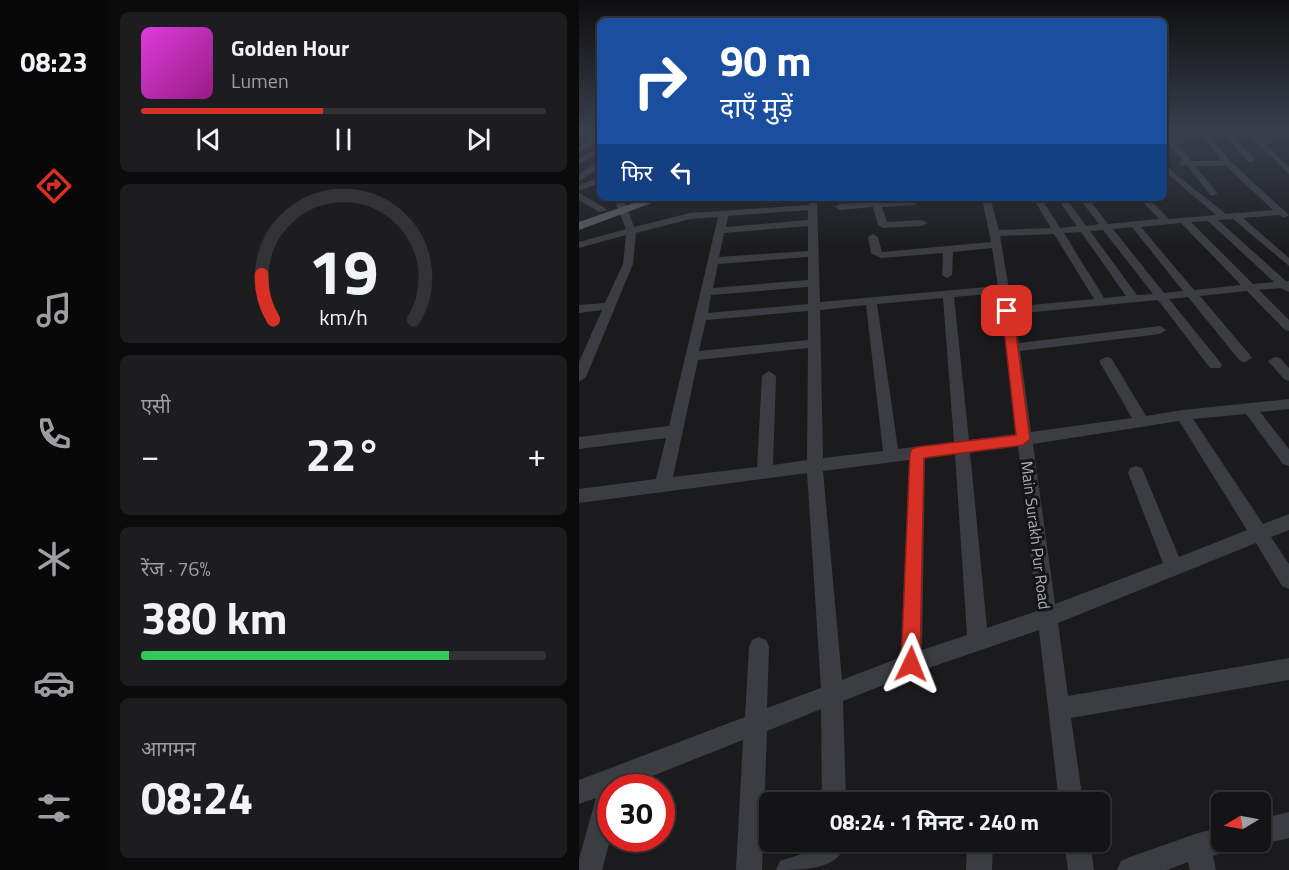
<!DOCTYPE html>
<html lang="hi">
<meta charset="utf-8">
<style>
body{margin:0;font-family:"Titillium Web","Noto Sans Devanagari",sans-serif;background:#1d1d1f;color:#f1f3f6;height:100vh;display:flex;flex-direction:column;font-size:22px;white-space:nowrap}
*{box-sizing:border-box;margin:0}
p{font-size:20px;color:#9d9ea1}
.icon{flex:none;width:33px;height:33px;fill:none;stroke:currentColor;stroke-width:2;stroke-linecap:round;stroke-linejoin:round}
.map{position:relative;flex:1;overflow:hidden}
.side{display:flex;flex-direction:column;gap:12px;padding:12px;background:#0b0b0c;width:471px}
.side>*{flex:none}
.guide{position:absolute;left:18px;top:18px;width:570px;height:183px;border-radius:9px;box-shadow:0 2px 4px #0004,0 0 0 2px #333335;background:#1a4fa0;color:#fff;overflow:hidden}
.needle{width:39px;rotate:260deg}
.fabs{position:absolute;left:632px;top:792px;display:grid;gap:12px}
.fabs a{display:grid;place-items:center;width:60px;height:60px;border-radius:9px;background:#141416;box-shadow:0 2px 4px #0004,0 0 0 2px #333335;font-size:30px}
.speed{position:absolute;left:18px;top:774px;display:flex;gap:12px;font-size:30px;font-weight:700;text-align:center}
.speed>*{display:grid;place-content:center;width:78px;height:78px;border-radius:50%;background:#141416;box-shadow:0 2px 4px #0004,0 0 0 2px #333335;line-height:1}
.speed .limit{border:9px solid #d22;background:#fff;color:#111}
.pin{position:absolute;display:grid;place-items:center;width:51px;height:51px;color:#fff;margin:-26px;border-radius:12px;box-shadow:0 3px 9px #0006}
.me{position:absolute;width:66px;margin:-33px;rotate:2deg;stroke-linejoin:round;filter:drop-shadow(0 0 4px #0008)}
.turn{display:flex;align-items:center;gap:21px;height:126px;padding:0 24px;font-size:27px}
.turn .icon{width:78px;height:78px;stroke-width:2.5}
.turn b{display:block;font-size:42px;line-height:51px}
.then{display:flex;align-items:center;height:57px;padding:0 24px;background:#0003;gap:12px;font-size:22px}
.big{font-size:45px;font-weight:700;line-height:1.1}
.side .tile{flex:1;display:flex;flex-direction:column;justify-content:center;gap:9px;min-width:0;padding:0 21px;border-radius:9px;background:#1d1d1f}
.side .dial{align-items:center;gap:0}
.dial svg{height:156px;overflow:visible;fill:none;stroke:#333335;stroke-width:7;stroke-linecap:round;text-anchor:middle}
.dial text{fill:#f1f3f6;stroke:none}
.song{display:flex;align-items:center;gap:18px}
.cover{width:72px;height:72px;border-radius:9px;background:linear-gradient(135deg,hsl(300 70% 55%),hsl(310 70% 35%))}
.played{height:6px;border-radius:3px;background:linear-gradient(90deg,#d93025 45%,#333335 45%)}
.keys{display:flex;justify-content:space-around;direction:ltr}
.heat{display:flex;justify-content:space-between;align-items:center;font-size:33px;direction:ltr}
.charge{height:9px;border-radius:4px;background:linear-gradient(90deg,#34c759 76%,#333335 0)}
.trip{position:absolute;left:180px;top:792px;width:351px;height:60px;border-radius:9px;background:#141416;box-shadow:0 2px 4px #0004,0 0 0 2px #333335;font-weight:700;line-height:60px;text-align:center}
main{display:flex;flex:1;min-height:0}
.tab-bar{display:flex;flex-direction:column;width:108px;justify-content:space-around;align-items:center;background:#080809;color:#9d9ea1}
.tab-bar .icon{width:42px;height:42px}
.tab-bar .selected{color:#d93025}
.tab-bar b{font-size:27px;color:#f1f3f6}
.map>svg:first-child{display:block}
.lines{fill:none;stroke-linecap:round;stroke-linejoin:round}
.minor{fill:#3c3d42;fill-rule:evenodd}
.major{fill:#585a61;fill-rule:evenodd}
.route{fill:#d93025;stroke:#8d1f18;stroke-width:1.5}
.labels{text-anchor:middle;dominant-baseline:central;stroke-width:6;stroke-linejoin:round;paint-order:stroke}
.street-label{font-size:16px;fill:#adb2bc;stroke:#151518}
</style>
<main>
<nav class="tab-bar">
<b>08:23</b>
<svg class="icon selected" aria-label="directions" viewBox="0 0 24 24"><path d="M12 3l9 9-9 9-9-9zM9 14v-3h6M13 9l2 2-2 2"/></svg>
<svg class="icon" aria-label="music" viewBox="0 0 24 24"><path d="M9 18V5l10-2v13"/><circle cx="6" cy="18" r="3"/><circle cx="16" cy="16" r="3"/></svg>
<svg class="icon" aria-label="phone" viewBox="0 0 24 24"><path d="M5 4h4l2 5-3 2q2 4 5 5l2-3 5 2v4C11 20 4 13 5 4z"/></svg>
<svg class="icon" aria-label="climate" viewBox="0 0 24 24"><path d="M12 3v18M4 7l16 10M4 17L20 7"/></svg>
<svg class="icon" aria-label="car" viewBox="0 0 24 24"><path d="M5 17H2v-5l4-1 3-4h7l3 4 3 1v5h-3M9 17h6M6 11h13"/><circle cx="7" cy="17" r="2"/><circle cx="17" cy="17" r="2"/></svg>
<svg class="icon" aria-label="filters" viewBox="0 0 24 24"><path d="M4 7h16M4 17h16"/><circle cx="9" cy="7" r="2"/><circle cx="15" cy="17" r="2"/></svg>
</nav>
<section class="side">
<div class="tile">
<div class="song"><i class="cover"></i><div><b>Golden Hour</b><p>Lumen</p></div></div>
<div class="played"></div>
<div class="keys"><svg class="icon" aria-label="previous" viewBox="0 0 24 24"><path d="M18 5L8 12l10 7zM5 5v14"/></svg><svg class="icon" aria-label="pause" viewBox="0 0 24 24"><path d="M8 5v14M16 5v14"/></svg><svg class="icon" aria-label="next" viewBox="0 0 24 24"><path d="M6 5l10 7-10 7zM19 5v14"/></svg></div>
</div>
<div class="tile dial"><svg viewBox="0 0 100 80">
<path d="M14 69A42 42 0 1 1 86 69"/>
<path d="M14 69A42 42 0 0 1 8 46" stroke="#d93025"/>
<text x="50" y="56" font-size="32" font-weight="700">19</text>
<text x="50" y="72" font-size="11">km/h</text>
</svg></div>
<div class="tile"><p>एसी</p>
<div class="heat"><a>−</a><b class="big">22°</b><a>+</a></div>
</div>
<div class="tile"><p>रेंज · 76%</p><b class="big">380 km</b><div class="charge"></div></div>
<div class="tile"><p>आगमन</p><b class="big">08:24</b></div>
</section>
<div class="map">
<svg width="710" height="870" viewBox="0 0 710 870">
<rect width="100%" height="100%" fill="#1b1b1d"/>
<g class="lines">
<!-- minor -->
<g class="minor">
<polygon points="9,130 0,136 0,130"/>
<path d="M585,130H588L612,161H643L618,130H625L652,162L710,215L705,218L700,215L664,218L710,258V266L654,219L639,220L707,281H710V292L702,288L680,290L710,320V331L706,330L668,291L621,296L671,355L673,358L666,362L661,361L609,297L590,299L641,362L643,365L641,368H631L579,300L435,314L440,343L581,326L587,330L581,334L441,351L452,432L553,418L520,361L527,357L532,358L567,416L604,410L710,399V409L681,412L710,449V466L704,464L667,414L614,419L684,524L710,514V530L692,537L710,564V589L703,586L677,543L479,623L489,696L710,658V680L492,718L504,802H480L460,630L332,674L264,701L267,802H243L242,709L188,731L183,870H157L164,740L43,788H32V836L23,870H0V859L17,798L0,804V780L166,717L170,647L173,640L180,637L187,640L190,647L188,708L242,688L228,473L0,503V489L77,479L87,438L0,449V437L90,426L139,217L111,219L57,233L54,264L7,377L0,382V362L23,310L0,313V305L26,303L44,264L47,235L0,248V242L47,229L37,204L42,201L47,204L55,227L111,213L230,205V198H238L241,302L419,286L413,248L374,252L373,275L368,278L363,275L364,253L302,258L292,253L289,237L294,234L299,237L303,252L412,242L403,198H411L420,230L472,228L454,198H462L481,228L498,226L478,198H487L507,226L520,224L500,198H509L529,224L580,219L560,198H569L590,219L637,215L585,171V165L647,214L694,210L647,166H616L639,194L632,196L608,165H601L600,163L604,161L585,137ZM229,210V220L147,227L149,216ZM629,221L695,282L674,284L612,222ZM602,223L662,285L615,290L562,227ZM229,226V251L140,257L145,233ZM553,227L604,291L585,293L534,229ZM524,230L574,294L558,295L511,231ZM502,232L547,296L525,298L485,233ZM475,234L515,299L433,307L421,236ZM229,257V280L134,288L139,264ZM229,287V304L129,313L132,295ZM420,293L438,434L390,440L375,297ZM364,298L375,442L319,449L298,304ZM287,305L304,451L244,458L241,310ZM229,311V340L120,351L127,320ZM229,348L228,460L194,465L197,376L190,371L183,376L178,467L94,477L119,360ZM600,421L668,530L600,557L563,468L557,466L551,468L549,473L584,563L476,604L454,444ZM439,446L458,611L408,628L391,452ZM376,454L388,635L343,650L346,458ZM330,460L322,657L263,680L244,471Z"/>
<polygon points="642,130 649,130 675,158 675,162 669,162"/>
<polygon points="665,130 673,130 710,167 710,174"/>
<polygon points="18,135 21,135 21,140 0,152 0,147"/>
<polygon points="18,148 21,148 21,153 0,164 0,159"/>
<polygon points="18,162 21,162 21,168 0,181 0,174"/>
<polygon points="21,177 21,183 0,191 0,185"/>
<polygon points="0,193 26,208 28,210 20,212 0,200"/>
<polygon points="292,198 300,198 302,202 338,200 340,202 335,205 303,207 308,222 343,220 348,223 343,226 304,228 299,225 294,207 261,210 256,207 261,204 293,202"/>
<polygon points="696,357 701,358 710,368 710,381 705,379 689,361"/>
<polygon points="710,812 710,838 681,845 673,842 681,842 681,819"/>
<polygon points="642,828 642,842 655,842 651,850 634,856 637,870 611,870 609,862 588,870 538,870 542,861 551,857 619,833"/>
<path d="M241,842H269C258,870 227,870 197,870L201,861L223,854Z"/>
<polygon points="388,842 414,842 413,870 387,870"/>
<polygon points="485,842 511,842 515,870 489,870"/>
</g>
<!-- major -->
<polygon class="major" points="69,198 86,198 0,230 0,222"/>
</g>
<!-- sky -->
<linearGradient id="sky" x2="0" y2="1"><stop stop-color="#0f0f10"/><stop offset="0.52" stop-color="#393f4c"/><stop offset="1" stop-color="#393f4c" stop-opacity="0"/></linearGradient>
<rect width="710" height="252" fill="url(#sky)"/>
<!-- route -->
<polygon class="route" points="428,308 434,311 451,439 444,445 345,458 341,664 338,671 332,674 325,671 322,664 331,453 333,449 338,447 437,435 423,311"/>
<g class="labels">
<!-- street labels -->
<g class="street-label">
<text transform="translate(457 535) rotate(83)">Main Surakh Pur Road</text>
</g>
</g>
</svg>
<div class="fabs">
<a><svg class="needle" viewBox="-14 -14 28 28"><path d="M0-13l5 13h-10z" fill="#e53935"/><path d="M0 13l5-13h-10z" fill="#9d9ea1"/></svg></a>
</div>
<div class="speed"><div class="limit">30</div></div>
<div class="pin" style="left:428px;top:311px;background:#d93025"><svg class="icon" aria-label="arrive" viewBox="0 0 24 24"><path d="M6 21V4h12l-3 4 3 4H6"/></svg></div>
<svg class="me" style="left:332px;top:664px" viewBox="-20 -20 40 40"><path d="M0-17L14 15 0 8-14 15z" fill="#d93025" stroke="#fff" stroke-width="4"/></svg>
<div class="trip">08:24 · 1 मिनट · 240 m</div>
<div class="guide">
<div class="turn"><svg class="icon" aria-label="right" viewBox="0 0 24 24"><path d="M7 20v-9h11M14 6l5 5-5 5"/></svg><div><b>90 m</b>दाएँ मुड़ें</div></div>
<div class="then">फिर<svg class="icon" aria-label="left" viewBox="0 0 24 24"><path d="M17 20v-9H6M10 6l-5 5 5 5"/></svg></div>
</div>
</div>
</main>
